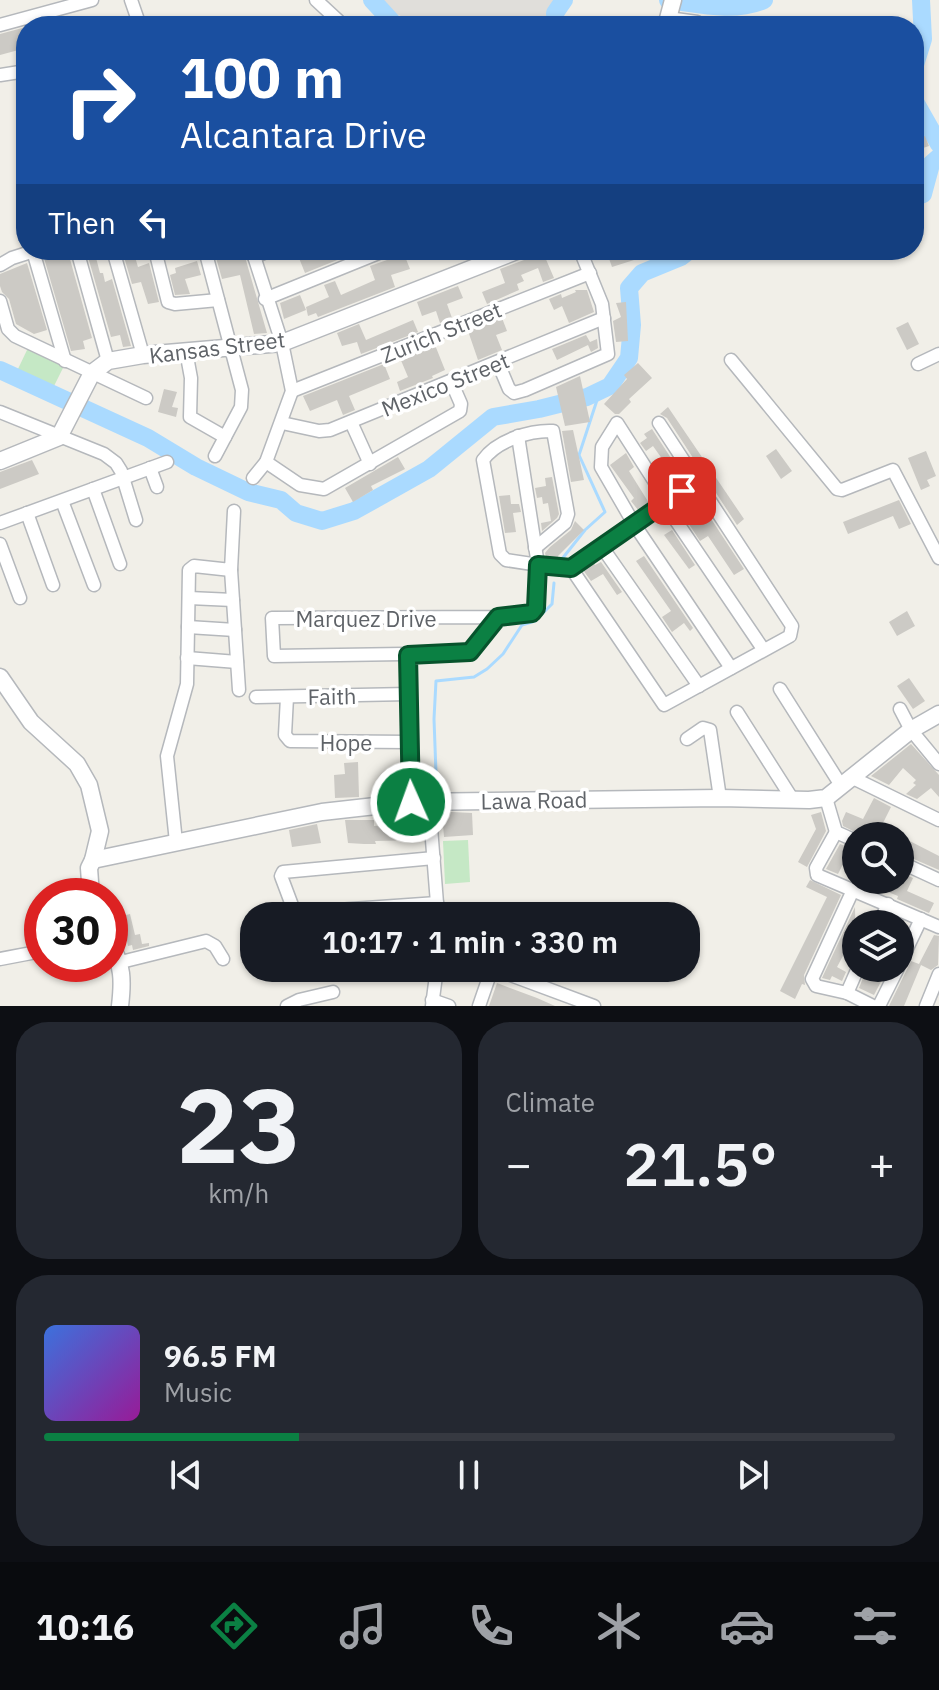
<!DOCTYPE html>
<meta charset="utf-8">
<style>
body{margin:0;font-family:"IBM Plex Sans",sans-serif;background:#242831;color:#f1f3f6;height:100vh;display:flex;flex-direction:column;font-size:30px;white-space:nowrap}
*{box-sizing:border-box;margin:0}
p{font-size:26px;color:#9ea1a6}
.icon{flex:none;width:44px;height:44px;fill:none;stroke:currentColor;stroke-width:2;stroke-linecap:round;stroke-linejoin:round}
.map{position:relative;height:1006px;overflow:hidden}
.drawer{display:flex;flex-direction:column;gap:16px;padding:16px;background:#0d0f14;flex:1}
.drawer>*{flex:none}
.guide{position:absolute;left:16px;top:16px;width:908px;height:244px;border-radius:32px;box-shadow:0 2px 6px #0004;background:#1a4fa0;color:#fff;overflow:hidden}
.controls{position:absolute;left:842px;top:822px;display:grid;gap:16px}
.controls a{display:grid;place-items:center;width:72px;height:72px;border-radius:50%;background:#171b24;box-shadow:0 2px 6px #0004;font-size:40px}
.speed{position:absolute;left:24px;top:878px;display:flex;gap:16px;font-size:40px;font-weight:700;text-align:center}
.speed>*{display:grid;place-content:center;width:104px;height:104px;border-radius:50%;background:#171b24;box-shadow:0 2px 6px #0004;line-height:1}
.speed .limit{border:12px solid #d22;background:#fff;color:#111}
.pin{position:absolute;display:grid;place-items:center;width:68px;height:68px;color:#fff;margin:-34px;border-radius:16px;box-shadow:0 4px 12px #0006}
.me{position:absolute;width:88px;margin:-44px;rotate:358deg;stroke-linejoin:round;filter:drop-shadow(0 0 6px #0008)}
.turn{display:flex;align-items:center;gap:28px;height:168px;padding:0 32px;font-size:36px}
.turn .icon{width:104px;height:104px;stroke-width:2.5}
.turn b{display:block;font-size:56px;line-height:68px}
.then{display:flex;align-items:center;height:76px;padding:0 32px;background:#0003;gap:16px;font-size:30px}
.big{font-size:60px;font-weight:600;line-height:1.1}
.drawer .tile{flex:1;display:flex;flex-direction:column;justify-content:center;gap:12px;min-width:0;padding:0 28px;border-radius:32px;background:#242831}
.drawer .dial{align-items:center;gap:0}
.dial b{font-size:104px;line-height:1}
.song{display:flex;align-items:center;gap:24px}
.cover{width:96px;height:96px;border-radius:12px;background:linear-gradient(135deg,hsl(220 70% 55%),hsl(300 70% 35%))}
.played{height:8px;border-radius:4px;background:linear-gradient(90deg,#0b8043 30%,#363941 30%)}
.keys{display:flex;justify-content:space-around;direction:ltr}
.heat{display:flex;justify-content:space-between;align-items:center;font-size:44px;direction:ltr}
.drawer .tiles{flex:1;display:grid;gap:16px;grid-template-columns:1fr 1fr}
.tile:last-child{grid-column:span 2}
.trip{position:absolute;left:240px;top:902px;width:460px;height:80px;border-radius:32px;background:#171b24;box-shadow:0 2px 6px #0004;font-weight:600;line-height:80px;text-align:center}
.menu{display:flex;height:128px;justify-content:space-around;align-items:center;background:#090b0e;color:#9ea1a6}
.menu .icon{width:56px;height:56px}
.menu .current{color:#0b8043}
.menu b{font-size:36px;color:#f1f3f6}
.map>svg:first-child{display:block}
.industrial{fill:#e0deda}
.pitch{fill:#c5e8c5}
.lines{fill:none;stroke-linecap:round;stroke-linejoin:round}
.stream{stroke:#aadaff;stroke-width:3}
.river{stroke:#aadaff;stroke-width:18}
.building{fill:#cccac5}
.minor-casing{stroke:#b5b8bc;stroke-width:15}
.tertiary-casing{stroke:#b5b8bc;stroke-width:19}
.minor{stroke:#fff;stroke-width:12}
.tertiary{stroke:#fff;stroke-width:16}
.route-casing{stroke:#07532c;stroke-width:20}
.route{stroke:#0b8043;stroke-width:14}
.labels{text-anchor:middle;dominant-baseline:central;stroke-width:7;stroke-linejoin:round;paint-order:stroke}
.street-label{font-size:22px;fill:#5f6368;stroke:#fff}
</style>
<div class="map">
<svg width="939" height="1006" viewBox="0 0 939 1006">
<rect width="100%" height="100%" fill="#f1efe8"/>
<!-- industrial -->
<polygon class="industrial" points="381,0 554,0 554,26 433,26 427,21 416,24 391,11"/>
<!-- pitch -->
<g class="pitch">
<polygon points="28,348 64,366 53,388 17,371"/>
<polygon points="468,840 470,882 445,884 443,841"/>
</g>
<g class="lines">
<!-- stream -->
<g class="stream">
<polyline points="558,564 585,530 605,512 579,455 600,391"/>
<polyline points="436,773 434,719 436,681 474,677 487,669 503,654 522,625 535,621 552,604 554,583"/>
</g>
<!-- river -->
<g class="river">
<polyline points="372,0 396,26"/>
<path d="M668,0C699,4 734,13 764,0"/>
<polyline points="556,26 555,13 564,0"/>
<polyline points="914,68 923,39 921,0"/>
<polyline points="914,100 939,144"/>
<polyline points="914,198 923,194 931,164 939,157"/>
<polyline points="0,370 148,438 196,467 248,492 281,500 296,513 322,521 354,511 429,469 493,417 539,409 587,397 610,386 629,358 632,325 629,288 642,273 681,257 690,250"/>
</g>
</g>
<!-- building -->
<g class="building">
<polygon points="26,27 26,48 0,55 0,34"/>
<polygon points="925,136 929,146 923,148 919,177 914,177 914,140"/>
<polygon points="86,250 94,250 100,273 103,273 105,282 112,279 131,346 123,347 120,335 111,337"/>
<polygon points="122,250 133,250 138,267 149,263 159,302 148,304 141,282 132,284"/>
<polygon points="227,250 243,250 267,333 254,334 240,275 222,279 215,254"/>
<polygon points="319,250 362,250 305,273 299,258"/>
<polygon points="534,250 542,250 554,278 543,282 538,268 521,275 524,281 517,284 519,290 487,304 482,292 505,283 500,269 524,260"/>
<polygon points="606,250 631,250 634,260 612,267"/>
<polygon points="68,252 92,338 83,341 85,349 71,351 44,258"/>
<polygon points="404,254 410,269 391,275 395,287 318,317 316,313 308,316 306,307 329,297 324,285 335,281 341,295 375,280 370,266"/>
<polygon points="197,261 201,275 185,279 190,294 175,295 170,275 176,273 175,268"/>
<polygon points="27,263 47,330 34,334 16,324 9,299 2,292 0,286 0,274"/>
<polygon points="458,286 463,298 447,304 452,318 440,323 436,311 422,316 417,302"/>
<polygon points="575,290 587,290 594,312 569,323 562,306 554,310 549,299 561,294 562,298 576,292"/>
<polygon points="300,295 306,310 284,319 280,303"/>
<polygon points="626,302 628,341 616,342 613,321 621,317 616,303"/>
<polygon points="502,318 507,331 496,335 502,350 478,360 468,331"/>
<polygon points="413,320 418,332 361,354 357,342 342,346 337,333 359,324 366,340"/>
<polygon points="908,322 919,344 907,350 896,328"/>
<polygon points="586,335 590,342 597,339 598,348 591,352 588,345 557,360 552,349"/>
<polygon points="435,345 445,370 432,376 433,378 400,391 397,382 408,377 400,358"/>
<polygon points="638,363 652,378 629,399 631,402 619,414 615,414 604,404 627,379 624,375"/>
<polygon points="384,364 390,379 349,396 355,410 343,415 337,400 310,411 303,396"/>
<polygon points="580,376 590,422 565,426 556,387"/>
<polygon points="164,389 177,392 172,407 178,408 176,417 158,412"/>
<polygon points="668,407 744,519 737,525 667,418 660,414"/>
<polygon points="652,429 684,478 673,486 670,481 675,477 653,446 646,451 640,443 647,438 644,434"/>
<polygon points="573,430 584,480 571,482 562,431"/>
<polygon points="776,449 792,471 781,479 766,456"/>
<polygon points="926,451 936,476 927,480 930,486 921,490 908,458"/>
<polygon points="626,453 634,467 629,471 649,503 638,510 631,501 634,498 610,465"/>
<polygon points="398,457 405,469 371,486 373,490 353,502 345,488"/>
<polygon points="32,460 39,474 0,489 0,472"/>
<polygon points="552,477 559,514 557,518 542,531 541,523 551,521 548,503 543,504 542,497 537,498 535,488 546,486 545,478"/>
<polygon points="694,493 744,569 734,575 708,536 700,541 677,506"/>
<polygon points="510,495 511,504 519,504 521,512 513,513 516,532 505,533 499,496"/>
<polygon points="899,500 911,524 899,529 893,516 848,534 843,522"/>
<polygon points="575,521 584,530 558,556 559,559 546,557 545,553 550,547 571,530"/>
<polygon points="672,530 695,565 689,569 664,535"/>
<polygon points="644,556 693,628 690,631 684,623 672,632 662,617 671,611 636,561"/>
<polygon points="601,562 622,592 617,595 603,574 591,581 583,570 594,563 595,565"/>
<polygon points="907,611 915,626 897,636 889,622"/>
<polygon points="909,678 925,701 913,709 897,686"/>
<polygon points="911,744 939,775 939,797 931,788 917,799 906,794 916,785 913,783 916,780 903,768 889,785 871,776"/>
<polygon points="358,762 359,797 335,798 334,775 345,774 344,763"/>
<polygon points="874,798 891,807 881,827 871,822 863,836 843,826 842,821 846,812 863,819"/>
<polygon points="452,812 472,813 473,835 444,837 442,813"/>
<polygon points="821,812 826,831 807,867 798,862 816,829 811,815"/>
<polygon points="413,813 413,825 422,824 423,840 375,841 376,844 364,844 348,843 345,820 374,820 374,826 400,824 400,814"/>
<polygon points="317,824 321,843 292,847 289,830"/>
<polygon points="900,836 939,856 939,870 900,853"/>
<polygon points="840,844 856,850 856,866 845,860 838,874 826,869"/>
<polygon points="900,872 913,878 907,891 934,903 929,913 897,899 898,896 888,892 893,880 900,880"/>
<polygon points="810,880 841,895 804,975 805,985 802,984 795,999 780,991 827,897 806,887"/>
<polygon points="855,907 856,957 845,952 837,967 846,972 842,981 832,976 830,980 822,978"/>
<polygon points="130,914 135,935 140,934 142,944 149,943 149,946 133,950 132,945 128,946 126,936 119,938 113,933 110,919"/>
<polygon points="934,935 939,936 938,965 931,970 921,965 904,1006 889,1006 911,961 919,964"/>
<polygon points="867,968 888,968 874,995 859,988"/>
<polygon points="497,983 537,998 555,1006 489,1006"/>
</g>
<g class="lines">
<defs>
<g id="minor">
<polyline points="131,0 140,26"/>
<polyline points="316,0 344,26"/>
<polyline points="668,18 697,22 700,26"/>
<polyline points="0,25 92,0"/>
<polyline points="0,75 26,71"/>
<polyline points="77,250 108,361"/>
<polyline points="113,250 143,355"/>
<polyline points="155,250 168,302 175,304 218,300"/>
<polyline points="205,250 242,390 241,407 215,456"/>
<polyline points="252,250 282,343 292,391 266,462 253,478"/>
<polyline points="33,251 65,361"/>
<polyline points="254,257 271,250"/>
<polyline points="0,265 12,258 37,250"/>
<polyline points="265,299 386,250"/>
<polyline points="0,301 8,329 15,336 146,398"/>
<polyline points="186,351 191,378 190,417 225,437"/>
<polyline points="731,360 837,489 842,490 893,470 939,558"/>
<polyline points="498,363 509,389 514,393 525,390 608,354 602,304 580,250"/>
<polyline points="918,364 939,354"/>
<polyline points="292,391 590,273"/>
<polyline points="0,412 104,454 116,463 121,471 136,520"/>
<polyline points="351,422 370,464"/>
<polyline points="282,423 319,431 330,430 604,318"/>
<polyline points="266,462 300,485 324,489 460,411 461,404 451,381"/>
<polyline points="150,468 157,487"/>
<polyline points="93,489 120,564"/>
<polyline points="62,501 94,585"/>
<polyline points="667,501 617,423 602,447 601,467 634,524 731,668"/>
<polyline points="664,503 763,649"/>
<polyline points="27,513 53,585"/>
<polyline points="0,523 167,462"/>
<polyline points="0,544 20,598"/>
<polyline points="602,547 699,686"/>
<path d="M535,548L565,523L568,514L553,431C531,430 497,440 483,460L500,554L506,560L565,569L571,568L697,480"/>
<polyline points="571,568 664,705 790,636 792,626 659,423"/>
<polyline points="231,570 239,690"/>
<polyline points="189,598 233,600"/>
<polyline points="498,617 468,653 274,656 272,618 498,617 532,613 536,608 538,565 518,436"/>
<polyline points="188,627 235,630"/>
<polyline points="408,655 411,802"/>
<polyline points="187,658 237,662"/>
<polyline points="780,689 842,787"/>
<polyline points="256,697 409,694"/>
<polyline points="287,697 285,735 290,741 409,742"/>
<polyline points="900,709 911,730 939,764"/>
<polyline points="737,712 793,800"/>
<polyline points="687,739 703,728 710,730 720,798"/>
<polyline points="853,778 939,820"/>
<polyline points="826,798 836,832 856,841"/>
<polyline points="429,802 438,916"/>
<polyline points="836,832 816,868 817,875 939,927"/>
<polyline points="176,842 167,756 187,684 189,570 194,566 231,570 234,511"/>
<polyline points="900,862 939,880"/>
<polyline points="853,890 812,979 816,986 847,993 873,1006"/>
<polyline points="295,913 437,903"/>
<polyline points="296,916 281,876 283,872 434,858"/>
<polyline points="879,924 888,904"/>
<polyline points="0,959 42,951"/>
<polyline points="121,962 206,941 215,946 223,959"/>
<polyline points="900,963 921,919"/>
<polyline points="847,993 858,968"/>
<polyline points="432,1000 449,1006"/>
<polyline points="287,1006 299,1000 333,992"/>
<polyline points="432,1006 437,968"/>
<polyline points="479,1006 489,977 500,971 594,1006"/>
<polyline points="879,1006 898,968"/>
<polyline points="926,1006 939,974"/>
</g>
<g id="tertiary">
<polyline points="666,26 673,0"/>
<polyline points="0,461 59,437 92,373 108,361 143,355 282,343 519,250"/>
<polyline points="0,677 31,722 77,764 89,785 100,831 93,860"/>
<polyline points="91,896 89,868 93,860 322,812 411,802 720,798 809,800 826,798 911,730 939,714"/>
<path d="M110,943C123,965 123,981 120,1006"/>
</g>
</defs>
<!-- minor casing -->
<use href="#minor" class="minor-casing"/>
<!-- tertiary casing -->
<use href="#tertiary" class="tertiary-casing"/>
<!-- minor -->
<use href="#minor" class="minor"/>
<!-- tertiary -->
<use href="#tertiary" class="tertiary"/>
</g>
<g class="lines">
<defs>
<polyline id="route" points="411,802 408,655 470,652 498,617 532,613 536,608 538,565 571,568 682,491"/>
</defs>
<!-- route casing -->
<use href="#route" class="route-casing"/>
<!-- route -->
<use href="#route" class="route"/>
</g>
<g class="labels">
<!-- street labels -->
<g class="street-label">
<text transform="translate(441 332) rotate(-22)">Zurich Street</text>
<text transform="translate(217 347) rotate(-7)">Kansas Street</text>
<text transform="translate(445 384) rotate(-22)">Mexico Street</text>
<text x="366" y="618">Marquez Drive</text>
<text transform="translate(332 696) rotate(-1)">Faith</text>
<text x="346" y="742">Hope</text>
<text transform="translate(534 800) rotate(-1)">Lawa Road</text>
</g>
</g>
</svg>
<div class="controls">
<a><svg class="icon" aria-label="search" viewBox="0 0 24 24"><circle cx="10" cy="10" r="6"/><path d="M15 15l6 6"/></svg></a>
<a><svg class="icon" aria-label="layers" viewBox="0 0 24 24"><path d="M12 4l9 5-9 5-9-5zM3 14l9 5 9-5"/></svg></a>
</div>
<div class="speed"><div class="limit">30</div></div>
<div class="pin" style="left:682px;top:491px;background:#d93025"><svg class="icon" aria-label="arrive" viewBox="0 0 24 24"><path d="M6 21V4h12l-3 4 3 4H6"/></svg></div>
<svg class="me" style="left:411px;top:802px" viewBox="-20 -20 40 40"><circle r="17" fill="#0b8043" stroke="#fff" stroke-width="3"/><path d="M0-11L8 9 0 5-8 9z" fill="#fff"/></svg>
<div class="trip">10:17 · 1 min · 330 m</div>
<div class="guide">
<div class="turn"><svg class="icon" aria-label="right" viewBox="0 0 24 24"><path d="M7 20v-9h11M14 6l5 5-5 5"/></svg><div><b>100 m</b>Alcantara Drive</div></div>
<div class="then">Then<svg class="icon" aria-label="left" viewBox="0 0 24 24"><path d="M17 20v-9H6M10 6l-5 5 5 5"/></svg></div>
</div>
</div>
<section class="drawer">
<div class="tiles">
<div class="tile dial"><b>23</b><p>km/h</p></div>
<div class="tile"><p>Climate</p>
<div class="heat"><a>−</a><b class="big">21.5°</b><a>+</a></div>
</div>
<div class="tile">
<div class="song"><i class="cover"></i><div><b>96.5 FM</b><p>Music</p></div></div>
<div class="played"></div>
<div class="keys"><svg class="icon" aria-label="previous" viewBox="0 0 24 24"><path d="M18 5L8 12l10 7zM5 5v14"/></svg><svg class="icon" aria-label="pause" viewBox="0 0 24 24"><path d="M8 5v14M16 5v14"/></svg><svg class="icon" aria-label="next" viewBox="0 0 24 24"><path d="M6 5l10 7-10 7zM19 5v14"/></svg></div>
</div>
</div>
</section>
<nav class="menu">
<b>10:16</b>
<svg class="icon current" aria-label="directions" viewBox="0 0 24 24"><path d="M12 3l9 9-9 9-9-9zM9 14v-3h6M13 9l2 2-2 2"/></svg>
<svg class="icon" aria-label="music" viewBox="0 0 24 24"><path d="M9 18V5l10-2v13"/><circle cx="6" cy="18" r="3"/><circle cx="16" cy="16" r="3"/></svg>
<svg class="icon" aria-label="phone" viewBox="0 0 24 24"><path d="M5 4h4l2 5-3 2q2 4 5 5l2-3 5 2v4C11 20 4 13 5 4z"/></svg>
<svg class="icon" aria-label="climate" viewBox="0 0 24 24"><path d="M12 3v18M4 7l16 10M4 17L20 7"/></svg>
<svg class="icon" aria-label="car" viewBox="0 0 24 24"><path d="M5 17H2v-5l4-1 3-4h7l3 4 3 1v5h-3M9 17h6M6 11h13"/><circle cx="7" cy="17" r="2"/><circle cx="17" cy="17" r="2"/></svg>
<svg class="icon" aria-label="filters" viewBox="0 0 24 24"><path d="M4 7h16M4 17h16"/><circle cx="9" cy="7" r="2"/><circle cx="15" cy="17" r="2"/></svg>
</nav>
